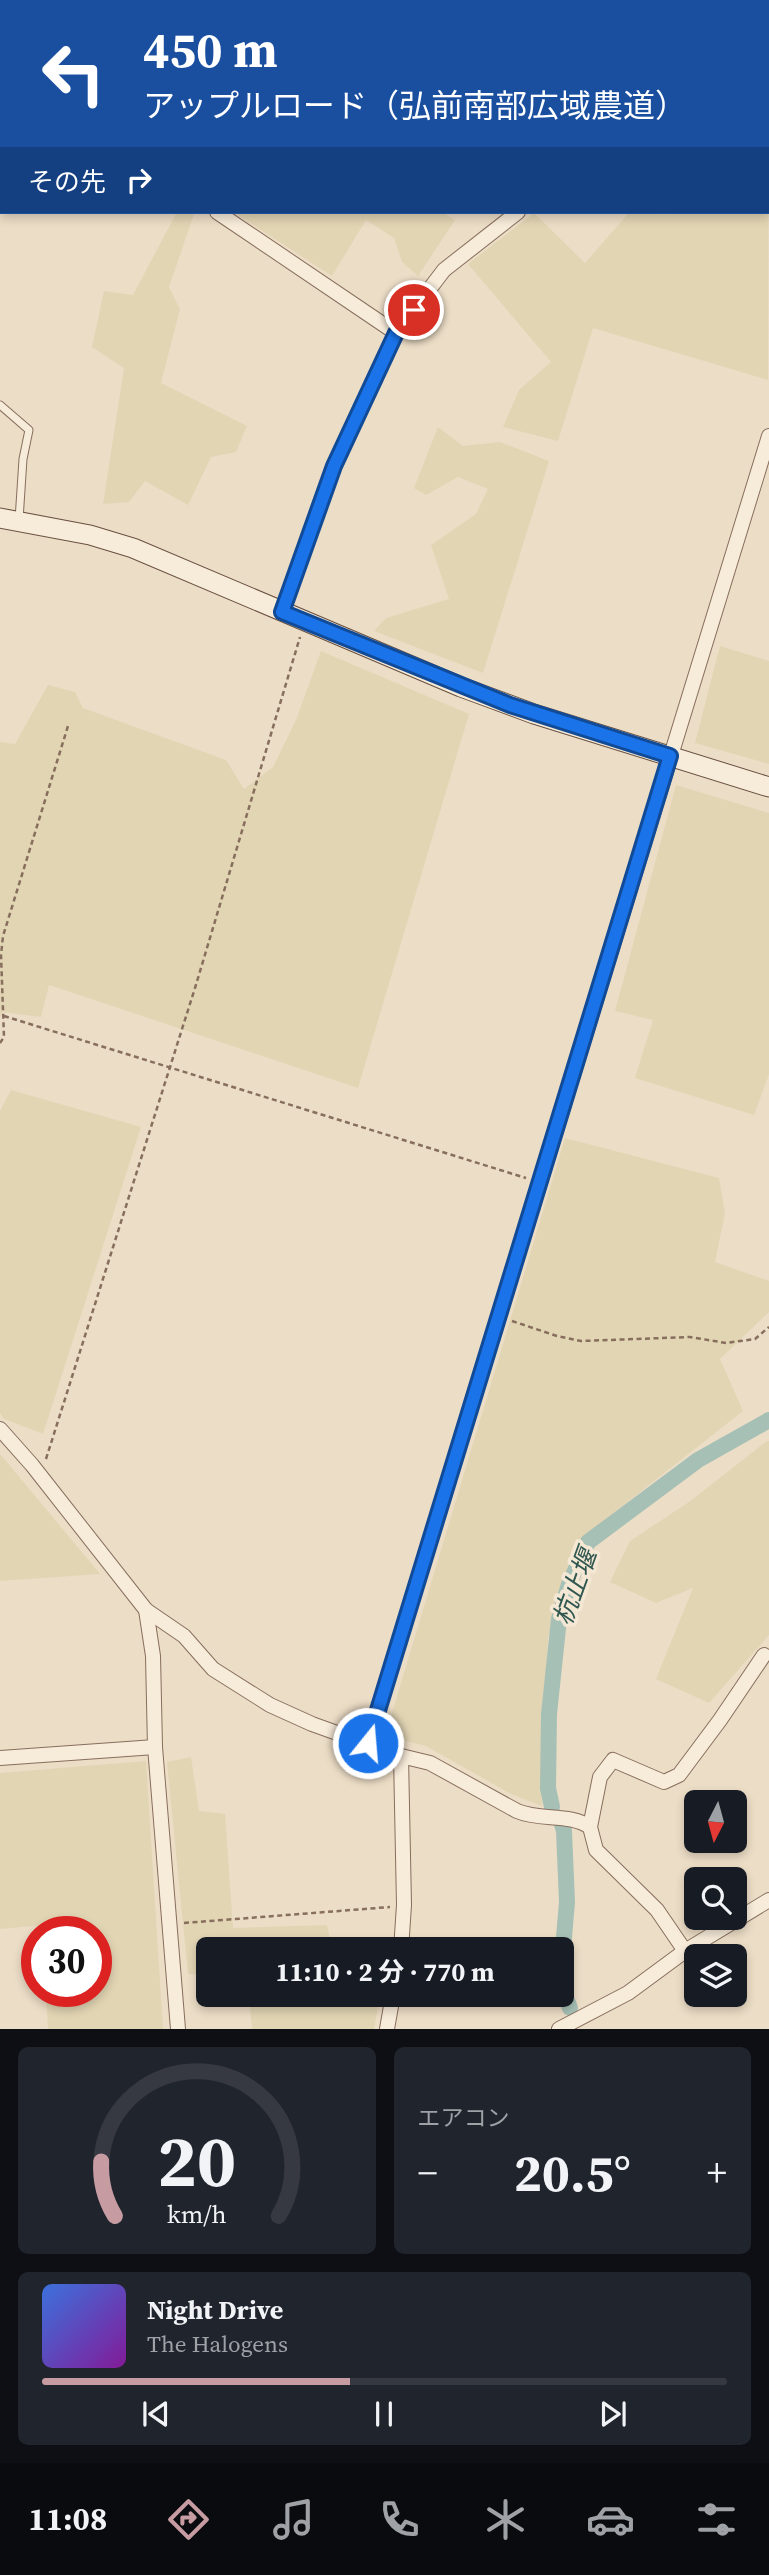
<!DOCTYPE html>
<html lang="ja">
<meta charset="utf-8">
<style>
body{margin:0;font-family:"Source Serif 4","Noto Sans JP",serif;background:#20242c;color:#f1f3f6;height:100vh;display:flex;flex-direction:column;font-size:26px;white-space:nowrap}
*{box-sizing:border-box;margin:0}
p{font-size:23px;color:#9ea1a6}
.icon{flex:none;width:38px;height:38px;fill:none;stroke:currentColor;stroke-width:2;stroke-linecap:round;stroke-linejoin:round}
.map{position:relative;height:2029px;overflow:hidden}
.panel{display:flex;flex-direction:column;gap:18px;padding:18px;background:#0d0f14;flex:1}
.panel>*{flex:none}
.top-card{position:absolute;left:0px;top:0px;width:770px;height:214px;box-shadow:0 4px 10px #0003;background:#1a4fa0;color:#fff;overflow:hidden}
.needle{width:46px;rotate:186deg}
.fabs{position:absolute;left:684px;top:1790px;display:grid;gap:14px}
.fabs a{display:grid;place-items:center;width:63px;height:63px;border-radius:10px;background:#171b24;box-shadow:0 4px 10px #0003;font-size:35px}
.speed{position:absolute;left:21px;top:1916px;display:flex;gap:14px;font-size:35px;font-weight:700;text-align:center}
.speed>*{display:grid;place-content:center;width:91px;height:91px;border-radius:50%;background:#171b24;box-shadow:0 4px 10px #0003;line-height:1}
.speed .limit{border:10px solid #d22;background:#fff;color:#111}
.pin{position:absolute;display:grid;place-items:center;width:60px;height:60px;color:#fff;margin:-30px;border:4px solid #fff;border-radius:50%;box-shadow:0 2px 7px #0007}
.me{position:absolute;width:77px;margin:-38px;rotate:17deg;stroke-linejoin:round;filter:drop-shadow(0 0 5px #0008)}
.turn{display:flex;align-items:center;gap:24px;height:147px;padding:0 28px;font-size:32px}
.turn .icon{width:91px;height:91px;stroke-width:2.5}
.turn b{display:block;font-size:49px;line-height:60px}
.then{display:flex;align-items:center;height:66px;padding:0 28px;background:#0003;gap:14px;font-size:26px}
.big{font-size:52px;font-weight:700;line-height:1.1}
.panel .card{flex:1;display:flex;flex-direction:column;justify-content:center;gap:10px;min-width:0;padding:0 24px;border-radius:10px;background:#20242c}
.panel .dial{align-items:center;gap:0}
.dial svg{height:182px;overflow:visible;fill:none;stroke:#363941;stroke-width:7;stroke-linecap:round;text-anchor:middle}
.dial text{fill:#f1f3f6;stroke:none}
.song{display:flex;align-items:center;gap:21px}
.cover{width:84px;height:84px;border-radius:10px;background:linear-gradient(135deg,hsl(220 70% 55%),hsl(290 70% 35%))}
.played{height:7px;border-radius:4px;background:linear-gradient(90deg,#c79ba2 45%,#363941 45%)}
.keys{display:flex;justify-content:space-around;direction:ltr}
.heat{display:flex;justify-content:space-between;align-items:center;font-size:38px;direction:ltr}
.panel .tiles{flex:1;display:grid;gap:18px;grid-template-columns:1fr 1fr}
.card:last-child{grid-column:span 2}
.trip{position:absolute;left:196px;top:1937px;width:378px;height:70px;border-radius:10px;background:#171b24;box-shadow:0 4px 10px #0003;font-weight:700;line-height:70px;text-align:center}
.dock{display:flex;height:112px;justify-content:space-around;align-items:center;background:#090b0e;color:#9ea1a6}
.dock .icon{width:49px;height:49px}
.dock .current{color:#c79ba2}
.dock b{font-size:32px;color:#f1f3f6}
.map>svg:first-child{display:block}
.farmland{fill:#e2d5b4}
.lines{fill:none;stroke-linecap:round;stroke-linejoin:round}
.canal{stroke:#a7c0b6;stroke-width:16}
.lane-casing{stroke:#876e5d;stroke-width:9}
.street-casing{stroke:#876e5d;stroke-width:16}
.secondary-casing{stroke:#695040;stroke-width:21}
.path{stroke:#876e5d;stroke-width:2.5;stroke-dasharray:5 3.5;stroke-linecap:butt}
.lane{stroke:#f7ebd9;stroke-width:7}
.street{stroke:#f7ebd9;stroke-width:14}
.secondary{stroke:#f7ebd9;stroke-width:19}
.route-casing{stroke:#114b97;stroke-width:18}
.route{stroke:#1a73e8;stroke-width:12}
.labels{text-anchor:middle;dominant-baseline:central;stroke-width:7;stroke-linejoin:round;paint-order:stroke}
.water-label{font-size:26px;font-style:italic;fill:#305750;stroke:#f4e8d5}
</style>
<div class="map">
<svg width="769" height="2029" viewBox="0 0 769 2029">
<rect width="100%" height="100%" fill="#ecddc6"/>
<!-- farmland -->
<g class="farmland">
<polygon points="769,99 768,380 593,328 558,441 503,427 519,390 551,362 468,264 534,213 585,263 627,215 624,212 660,212 664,215 666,212 768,212"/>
<polygon points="177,212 190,212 194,214 169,287 180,309 161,383 247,426 236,452 211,457 188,505 145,481 129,502 103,504 124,368 92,347 104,291 133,295"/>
<polygon points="233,212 442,212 455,220 418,276 402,262 394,238 366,220 332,276"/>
<polygon points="438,427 463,446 500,442 549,461 483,673 374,631 386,618 449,599 431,545 476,514 488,489 458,477 426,495 414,488"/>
<polygon points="720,646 769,661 769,764 695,743"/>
<polygon points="321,651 469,714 358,1088 49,985 41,1017 2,1012 0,1018 0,742 15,744 48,685 75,692 83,708 226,760 244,789 273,767 296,720"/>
<polygon points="676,785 769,813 769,1074 754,1115 635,1078 653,1020 615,1011"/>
<polygon points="11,1090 141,1127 43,1434 4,1419 0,1413 0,1111"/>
<polygon points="565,1138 719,1178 725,1213 715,1262 769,1281 769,1312 720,1359 743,1411 574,1544 548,1637 542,1806 511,1794 426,1746 385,1736"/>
<polygon points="767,1441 769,1441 769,1635 709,1703 656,1679 693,1588 656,1603 610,1582 630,1541 689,1502"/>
<polygon points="0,1454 100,1574 0,1581"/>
<polygon points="191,1757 199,1811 225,1814 233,1928 327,1925 332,1949 208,1950 208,1975 188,1974 167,1762"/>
<polygon points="146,1761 163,2029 48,2029 46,1992 96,1992 96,1932 44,1932 43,1925 0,1929 0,1773"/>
<polygon points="249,1995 380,1995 374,2029 252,2029"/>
</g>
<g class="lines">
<!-- canal -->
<g class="canal">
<polyline points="552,1807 548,1788 549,1714 559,1619 569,1584 588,1542 698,1460 769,1420"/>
<polyline points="561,1821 564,1831 567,1902 562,1961"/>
<polyline points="562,1988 570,2008"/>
</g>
<defs>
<g id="lane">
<polyline points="768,89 769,89"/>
<polyline points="0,405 29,430 23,459 19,520"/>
</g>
<g id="street">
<polyline points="417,0 419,2"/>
<polyline points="202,2 203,0"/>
<polyline points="0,180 2,179"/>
<polyline points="217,212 396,333"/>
<polyline points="282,612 334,466 396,333 444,270 518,212"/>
<path d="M0,1429L32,1465L146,1610L184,1636L213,1669L270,1705L312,1724L401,1756L430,1763L517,1811C540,1821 570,1813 590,1827"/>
<polyline points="146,1610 153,1656 155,1747 178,2029"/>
<polyline points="368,1743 769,436"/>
<polyline points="0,1758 155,1747"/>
<polyline points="401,1950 404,1905 401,1756"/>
<polyline points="685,1951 657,1910 596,1850 590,1827 600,1777 613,1760 664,1782 679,1775 720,1720 764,1655"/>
<polyline points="387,2029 393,1995"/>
<polyline points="559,2029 628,1993 685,1951 769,1900"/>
</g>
<polyline id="secondary" points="0,518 90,535 133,548 461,687 534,714 769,787"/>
</defs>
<!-- lane casing -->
<use href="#lane" class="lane-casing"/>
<!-- street casing -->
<use href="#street" class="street-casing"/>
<!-- secondary casing -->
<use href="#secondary" class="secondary-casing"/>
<!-- path -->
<g class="path">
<polyline points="4,1016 526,1178"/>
<polyline points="0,1043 4,1037 1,955 3,936 68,726"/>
<polyline points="512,1321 557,1336 581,1341 690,1337 726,1343 755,1339 769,1327"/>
<polyline points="46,1459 195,988 300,637"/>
<polyline points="184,1923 390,1907"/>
</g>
<!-- lane -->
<use href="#lane" class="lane"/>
<!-- street -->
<use href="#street" class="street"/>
<!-- secondary -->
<use href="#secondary" class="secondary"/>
</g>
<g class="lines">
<defs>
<polyline id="route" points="368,1743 670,756 510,705 282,612 334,466 396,333 414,310"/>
</defs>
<!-- route casing -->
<use href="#route" class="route-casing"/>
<!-- route -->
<use href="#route" class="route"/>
</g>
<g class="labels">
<!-- water labels -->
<g class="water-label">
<text transform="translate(575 1587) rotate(-70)">杭止堰</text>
</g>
</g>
</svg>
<div class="fabs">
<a><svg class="needle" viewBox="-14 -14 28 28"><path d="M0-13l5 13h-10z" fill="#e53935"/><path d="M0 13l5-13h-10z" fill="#9ea1a6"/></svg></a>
<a><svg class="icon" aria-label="search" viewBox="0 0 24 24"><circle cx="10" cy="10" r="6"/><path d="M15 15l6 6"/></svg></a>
<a><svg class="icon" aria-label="layers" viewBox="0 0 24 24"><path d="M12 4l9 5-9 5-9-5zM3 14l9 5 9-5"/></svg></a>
</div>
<div class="speed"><div class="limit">30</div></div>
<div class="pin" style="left:414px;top:310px;background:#d93025"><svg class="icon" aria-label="arrive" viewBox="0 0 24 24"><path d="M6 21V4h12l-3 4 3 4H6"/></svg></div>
<svg class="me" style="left:368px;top:1743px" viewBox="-20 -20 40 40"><circle r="17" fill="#1a73e8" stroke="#fff" stroke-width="3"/><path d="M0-11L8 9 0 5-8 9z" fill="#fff"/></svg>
<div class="trip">11:10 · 2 分 · 770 m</div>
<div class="top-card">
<div class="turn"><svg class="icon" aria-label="left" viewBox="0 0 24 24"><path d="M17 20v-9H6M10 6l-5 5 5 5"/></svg><div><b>450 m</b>アップルロード（弘前南部広域農道）</div></div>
<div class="then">その先<svg class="icon" aria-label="right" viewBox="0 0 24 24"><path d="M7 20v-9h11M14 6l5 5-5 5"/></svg></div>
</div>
</div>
<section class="panel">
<div class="tiles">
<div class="card dial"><svg viewBox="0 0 100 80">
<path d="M14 69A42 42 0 1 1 86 69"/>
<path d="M14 69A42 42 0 0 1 8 45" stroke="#c79ba2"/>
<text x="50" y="56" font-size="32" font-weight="700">20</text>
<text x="50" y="72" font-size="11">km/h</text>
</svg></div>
<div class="card"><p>エアコン</p>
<div class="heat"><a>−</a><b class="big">20.5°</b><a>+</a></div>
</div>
<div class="card">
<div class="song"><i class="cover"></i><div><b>Night Drive</b><p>The Halogens</p></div></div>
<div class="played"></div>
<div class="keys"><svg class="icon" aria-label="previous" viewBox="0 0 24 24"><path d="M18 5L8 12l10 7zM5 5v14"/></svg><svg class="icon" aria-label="pause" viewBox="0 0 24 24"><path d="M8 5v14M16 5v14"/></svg><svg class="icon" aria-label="next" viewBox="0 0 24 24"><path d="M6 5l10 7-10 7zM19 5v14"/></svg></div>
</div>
</div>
</section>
<nav class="dock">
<b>11:08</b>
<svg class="icon current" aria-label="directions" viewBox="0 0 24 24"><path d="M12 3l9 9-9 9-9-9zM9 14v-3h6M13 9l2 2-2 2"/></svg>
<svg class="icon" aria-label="music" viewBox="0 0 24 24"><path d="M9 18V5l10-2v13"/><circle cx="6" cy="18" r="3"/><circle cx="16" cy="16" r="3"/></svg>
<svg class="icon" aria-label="phone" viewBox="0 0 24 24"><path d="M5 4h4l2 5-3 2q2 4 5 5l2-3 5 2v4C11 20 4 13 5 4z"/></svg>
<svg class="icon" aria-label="climate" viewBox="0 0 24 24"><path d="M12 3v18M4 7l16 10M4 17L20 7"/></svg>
<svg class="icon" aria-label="car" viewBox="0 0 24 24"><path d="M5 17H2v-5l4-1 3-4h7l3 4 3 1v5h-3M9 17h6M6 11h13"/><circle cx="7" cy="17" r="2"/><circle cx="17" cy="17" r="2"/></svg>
<svg class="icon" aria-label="filters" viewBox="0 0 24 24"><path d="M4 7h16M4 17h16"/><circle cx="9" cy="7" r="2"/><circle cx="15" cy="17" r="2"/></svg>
</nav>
